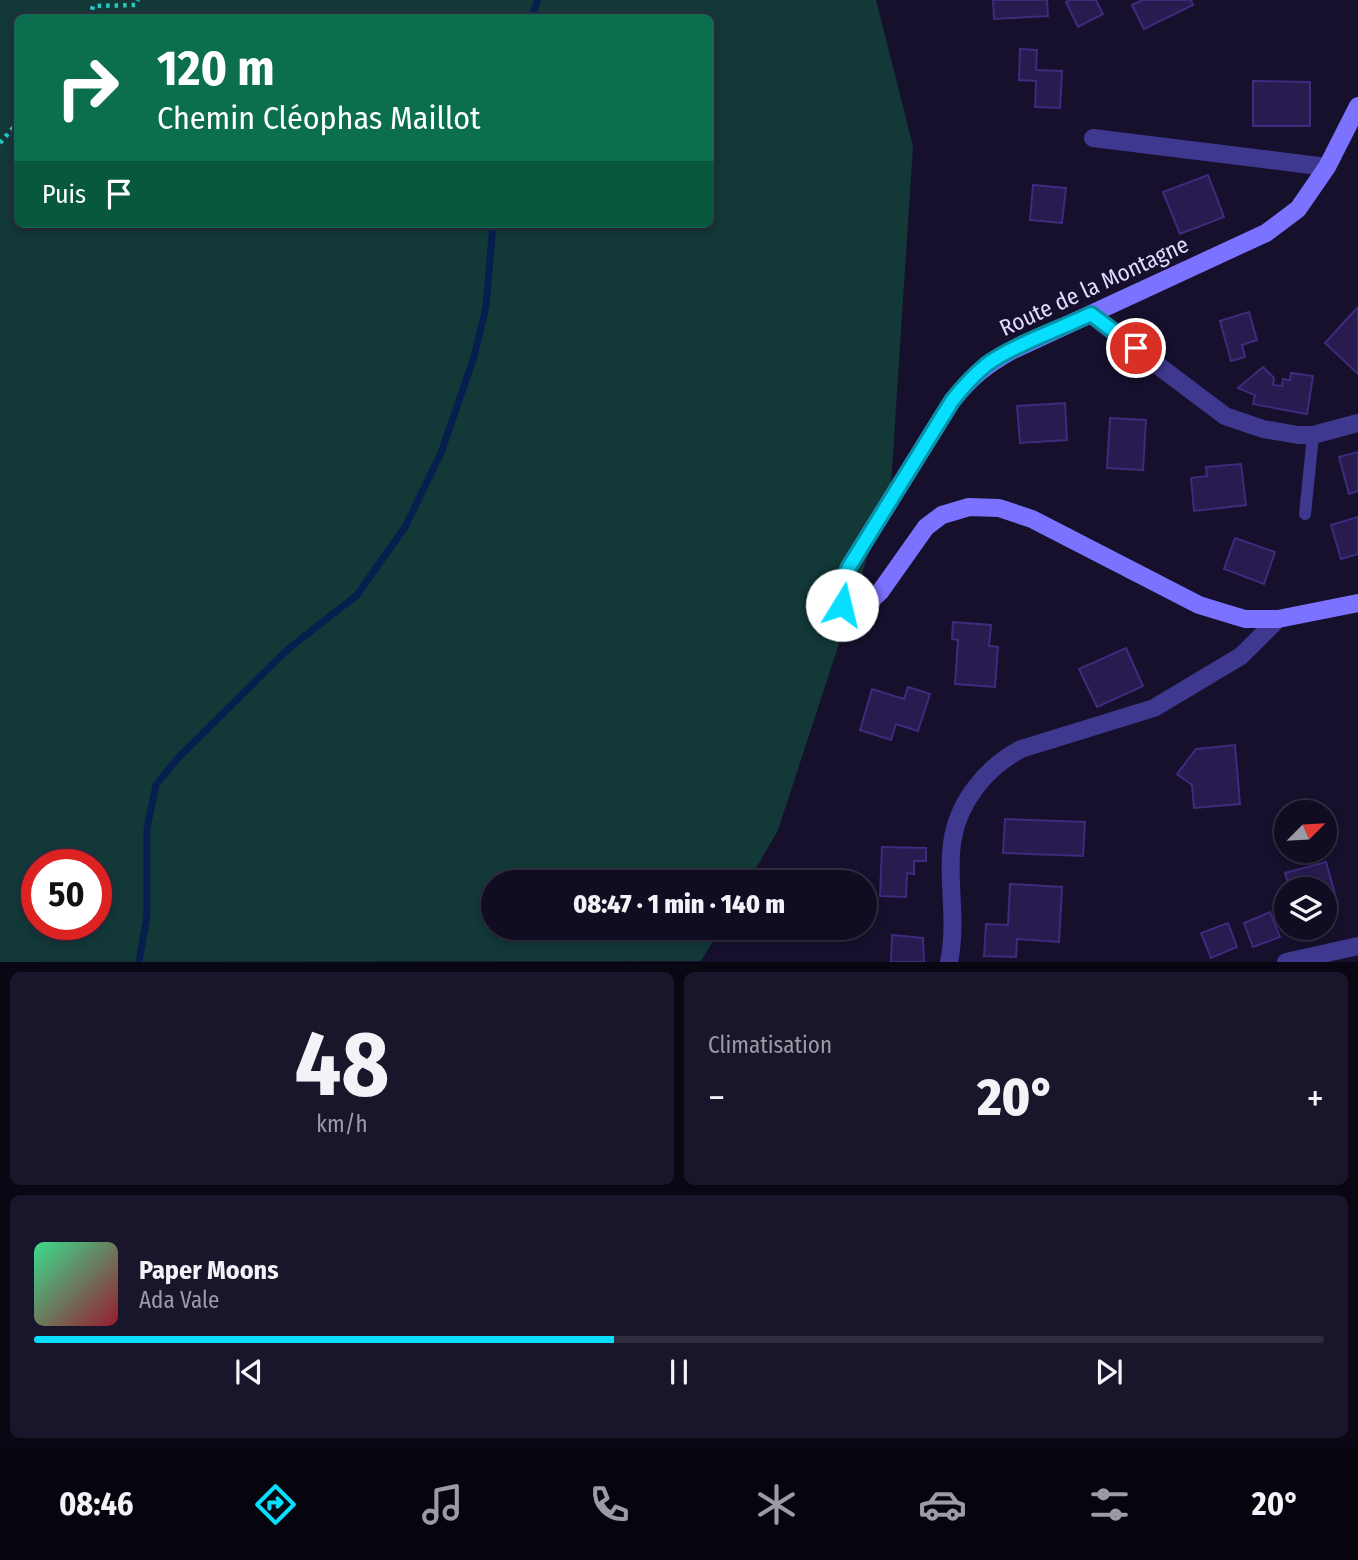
<!DOCTYPE html>
<html lang="fr">
<meta charset="utf-8">
<style>
body{margin:0;font-family:"Fira Sans Condensed",sans-serif;background:#19152a;color:#f1f3f6;height:100vh;display:flex;flex-direction:column;font-size:26px;white-space:nowrap}
*{box-sizing:border-box;margin:0}
p{font-size:23px;color:#9c9ba5}
.icon{flex:none;width:38px;height:38px;fill:none;stroke:currentColor;stroke-width:2;stroke-linecap:round;stroke-linejoin:round}
.map{position:relative;height:962px;overflow:hidden}
.side{display:flex;flex-direction:column;gap:10px;padding:10px;background:#090713;flex:1}
.side>*{flex:none}
.guide{position:absolute;left:14px;top:14px;width:700px;height:214px;border-radius:10px;box-shadow:0 4px 10px #0003,0 0 0 2px #302c40;background:#0b6e4f;color:#fff;overflow:hidden}
.needle{width:46px;rotate:66deg}
.tools{position:absolute;left:1274px;top:800px;display:grid;gap:14px}
.tools a{display:grid;place-items:center;width:63px;height:63px;border-radius:50%;background:#100c22;box-shadow:0 4px 10px #0003,0 0 0 2px #302c40;font-size:35px}
.speed{position:absolute;left:21px;top:849px;display:flex;gap:14px;font-size:35px;font-weight:700;text-align:center}
.speed>*{display:grid;place-content:center;width:91px;height:91px;border-radius:50%;background:#100c22;box-shadow:0 4px 10px #0003,0 0 0 2px #302c40;line-height:1}
.speed .limit{border:10px solid #d22;background:#fff;color:#111}
.pin{position:absolute;display:grid;place-items:center;width:60px;height:60px;color:#fff;margin:-30px;border:4px solid #fff;border-radius:50%;box-shadow:0 2px 7px #0007}
.me{position:absolute;width:77px;margin:-38px;rotate:9deg;stroke-linejoin:round;filter:drop-shadow(0 0 5px #0008)}
.turn{display:flex;align-items:center;gap:24px;height:147px;padding:0 28px;font-size:32px}
.turn .icon{width:91px;height:91px;stroke-width:2.5}
.turn b{display:block;font-size:49px;line-height:60px}
.then{display:flex;align-items:center;height:66px;padding:0 28px;background:#0003;gap:14px;font-size:26px}
.big{font-size:52px;font-weight:800;line-height:1.1}
.side .card{flex:1;display:flex;flex-direction:column;justify-content:center;gap:10px;min-width:0;padding:0 24px;border-radius:10px;background:#19152a}
.side .dial{align-items:center;gap:0}
.dial b{font-size:91px;line-height:1}
.song{display:flex;align-items:center;gap:21px}
.cover{width:84px;height:84px;border-radius:10px;background:linear-gradient(135deg,hsl(150 70% 55%),hsl(350 70% 35%))}
.played{height:7px;border-radius:4px;background:linear-gradient(90deg,#08dfff 45%,#302c40 45%)}
.keys{display:flex;justify-content:space-around;direction:ltr}
.heat{display:flex;justify-content:space-between;align-items:center;font-size:38px;direction:ltr}
.side .tiles{flex:1;display:grid;gap:10px;grid-template-columns:1fr 1fr}
.card:last-child{grid-column:span 2}
.trip{position:absolute;left:481px;top:870px;width:396px;height:70px;border-radius:35px;background:#100c22;box-shadow:0 4px 10px #0003,0 0 0 2px #302c40;font-weight:800;line-height:70px;text-align:center}
.menu{display:flex;height:112px;justify-content:space-around;align-items:center;background:#06050e;color:#9c9ba5}
.menu .icon{width:49px;height:49px}
.menu .active{color:#08dfff}
.menu b{font-size:32px;color:#f1f3f6}
.map>svg:first-child{display:block}
.green{fill:#123838;fill-rule:evenodd}
.lines{fill:none;stroke-linecap:round;stroke-linejoin:round}
.stream{stroke:#071f4f;stroke-width:7}
.building{fill:#271b50;stroke:#3e2b7d;stroke-width:2}
.path{stroke:#29c7c2;stroke-width:4.5;stroke-dasharray:3.5 5;stroke-linecap:butt}
.lane{stroke:#3e388f;stroke-width:12}
.street{stroke:#3e388f;stroke-width:18}
.secondary{stroke:#7b73ff;stroke-width:18}
.route-casing{stroke:#0591a6;stroke-width:18}
.route{stroke:#08dfff;stroke-width:12}
.labels{text-anchor:middle;dominant-baseline:central;stroke-width:5;stroke-linejoin:round;paint-order:stroke}
.street-label{font-size:23px;fill:#e1dcff;stroke:#16102d}
</style>
<div class="map">
<svg width="1358" height="962" viewBox="0 0 1358 962">
<rect width="100%" height="100%" fill="#16102d"/>
<!-- green -->
<path class="green" d="M0,0H876L913,146L891,485L778,830L748,882H494V928H721L701,961L0,962ZM18,18H710V224H18ZM37,864H96V924H37Z"/>
<g class="lines">
<!-- stream -->
<g class="stream">
<polyline points="531,18 538,0"/>
<polyline points="139,962 147,916 147,828 156,785 178,758 287,650 357,595 405,527 441,453 474,357 486,307 493,224"/>
</g>
</g>
<!-- building -->
<g class="building">
<polygon points="993,0 1047,0 1048,16 994,19"/>
<polygon points="1071,0 1096,0 1103,14 1078,27 1066,2"/>
<polygon points="1142,0 1191,0 1193,5 1144,29 1132,5"/>
<polygon points="1020,49 1037,50 1036,70 1062,71 1060,108 1035,107 1036,81 1019,80"/>
<polygon points="1253,81 1310,82 1310,126 1253,126"/>
<polygon points="1208,175 1224,217 1180,234 1163,192"/>
<polygon points="1033,185 1066,188 1062,223 1030,220"/>
<polygon points="1357,308 1358,308 1358,374 1325,343"/>
<polygon points="1249,312 1257,340 1242,345 1245,357 1231,361 1220,321"/>
<polygon points="1263,367 1274,378 1273,385 1282,386 1283,379 1290,380 1291,373 1313,376 1307,414 1253,404 1255,395 1238,388"/>
<polygon points="1065,403 1067,440 1020,443 1017,406"/>
<polygon points="1110,418 1146,420 1143,470 1107,468"/>
<polygon points="1358,452 1358,491 1349,494 1339,457"/>
<polygon points="1241,464 1246,505 1194,511 1191,478 1207,476 1206,467"/>
<polygon points="1358,517 1358,554 1341,559 1331,525"/>
<polygon points="1235,538 1275,552 1264,584 1224,569"/>
<polygon points="953,622 991,625 989,646 998,647 995,687 955,684 958,640 952,639"/>
<polygon points="1126,648 1143,686 1097,707 1079,669"/>
<polygon points="908,687 930,694 918,731 896,724 891,740 860,730 872,689 904,699"/>
<polygon points="1235,745 1240,804 1194,808 1192,785 1177,774 1196,749"/>
<polygon points="1005,819 1085,822 1083,856 1003,853"/>
<polygon points="882,847 926,848 926,861 914,861 914,874 907,873 906,897 880,896"/>
<polygon points="1326,862 1337,901 1325,904 1325,889 1290,889 1285,873"/>
<polygon points="1010,884 1062,887 1059,942 1017,939 1016,957 984,956 986,924 1008,925"/>
<polygon points="1270,912 1280,937 1253,947 1244,923"/>
<polygon points="1228,923 1237,947 1211,958 1201,933"/>
<polygon points="892,935 923,938 924,962 891,962"/>
</g>
<g class="lines">
<!-- path -->
<g class="path">
<polyline points="90,18 93,6 136,5 138,0"/>
<polyline points="0,143 18,122"/>
</g>
<!-- lane -->
<polyline class="lane" points="1305,514 1313,435"/>
<!-- street -->
<g class="street">
<polyline points="1093,138 1327,167"/>
<polyline points="1091,315 1225,416 1263,429 1298,435 1313,435 1358,423"/>
<path d="M949,962C962,898 931,845 976,787C989,770 1002,759 1021,749L1154,708L1241,656L1278,619"/>
<polyline points="1286,962 1358,946"/>
</g>
<!-- secondary -->
<path class="secondary" d="M1358,106L1327,167L1298,209L1266,233L1013,350C986,365 971,377 952,401L849,567C843,582 837,597 846,613H852L867,604L880,592L926,527L942,515L969,507L999,508L1032,519L1199,605L1245,619H1278L1358,603"/>
</g>
<g class="lines">
<defs>
<path id="route" d="M842,605L841,587L849,567L952,401C962,388 973,376 986,365C1013,345 1060,329 1091,314L1136,348"/>
</defs>
<!-- route casing -->
<use href="#route" class="route-casing"/>
<!-- route -->
<use href="#route" class="route"/>
</g>
<g class="labels">
<!-- street labels -->
<g class="street-label">
<text transform="translate(1094 286) rotate(-25)">Route de la Montagne</text>
</g>
</g>
</svg>
<div class="tools">
<a><svg class="needle" viewBox="-14 -14 28 28"><path d="M0-13l5 13h-10z" fill="#e53935"/><path d="M0 13l5-13h-10z" fill="#9c9ba5"/></svg></a>
<a><svg class="icon" aria-label="layers" viewBox="0 0 24 24"><path d="M12 4l9 5-9 5-9-5zM3 14l9 5 9-5"/></svg></a>
</div>
<div class="speed"><div class="limit">50</div></div>
<div class="pin" style="left:1136px;top:348px;background:#d93025"><svg class="icon" aria-label="arrive" viewBox="0 0 24 24"><path d="M6 21V4h12l-3 4 3 4H6"/></svg></div>
<svg class="me" style="left:842px;top:605px" viewBox="-20 -20 40 40"><circle r="19" fill="#fff"/><path d="M0-13L10 11 0 6-10 11z" fill="#08dfff"/></svg>
<div class="trip">08:47 · 1 min · 140 m</div>
<div class="guide">
<div class="turn"><svg class="icon" aria-label="right" viewBox="0 0 24 24"><path d="M7 20v-9h11M14 6l5 5-5 5"/></svg><div><b>120 m</b>Chemin Cléophas Maillot</div></div>
<div class="then">Puis<svg class="icon" aria-label="arrive" viewBox="0 0 24 24"><path d="M6 21V4h12l-3 4 3 4H6"/></svg></div>
</div>
</div>
<section class="side">
<div class="tiles">
<div class="card dial"><b>48</b><p>km/h</p></div>
<div class="card"><p>Climatisation</p>
<div class="heat"><a>−</a><b class="big">20°</b><a>+</a></div>
</div>
<div class="card">
<div class="song"><i class="cover"></i><div><b>Paper Moons</b><p>Ada Vale</p></div></div>
<div class="played"></div>
<div class="keys"><svg class="icon" aria-label="previous" viewBox="0 0 24 24"><path d="M18 5L8 12l10 7zM5 5v14"/></svg><svg class="icon" aria-label="pause" viewBox="0 0 24 24"><path d="M8 5v14M16 5v14"/></svg><svg class="icon" aria-label="next" viewBox="0 0 24 24"><path d="M6 5l10 7-10 7zM19 5v14"/></svg></div>
</div>
</div>
</section>
<nav class="menu">
<b>08:46</b>
<svg class="icon active" aria-label="directions" viewBox="0 0 24 24"><path d="M12 3l9 9-9 9-9-9zM9 14v-3h6M13 9l2 2-2 2"/></svg>
<svg class="icon" aria-label="music" viewBox="0 0 24 24"><path d="M9 18V5l10-2v13"/><circle cx="6" cy="18" r="3"/><circle cx="16" cy="16" r="3"/></svg>
<svg class="icon" aria-label="phone" viewBox="0 0 24 24"><path d="M5 4h4l2 5-3 2q2 4 5 5l2-3 5 2v4C11 20 4 13 5 4z"/></svg>
<svg class="icon" aria-label="climate" viewBox="0 0 24 24"><path d="M12 3v18M4 7l16 10M4 17L20 7"/></svg>
<svg class="icon" aria-label="car" viewBox="0 0 24 24"><path d="M5 17H2v-5l4-1 3-4h7l3 4 3 1v5h-3M9 17h6M6 11h13"/><circle cx="7" cy="17" r="2"/><circle cx="17" cy="17" r="2"/></svg>
<svg class="icon" aria-label="filters" viewBox="0 0 24 24"><path d="M4 7h16M4 17h16"/><circle cx="9" cy="7" r="2"/><circle cx="15" cy="17" r="2"/></svg>
<b>20°</b>
</nav>
